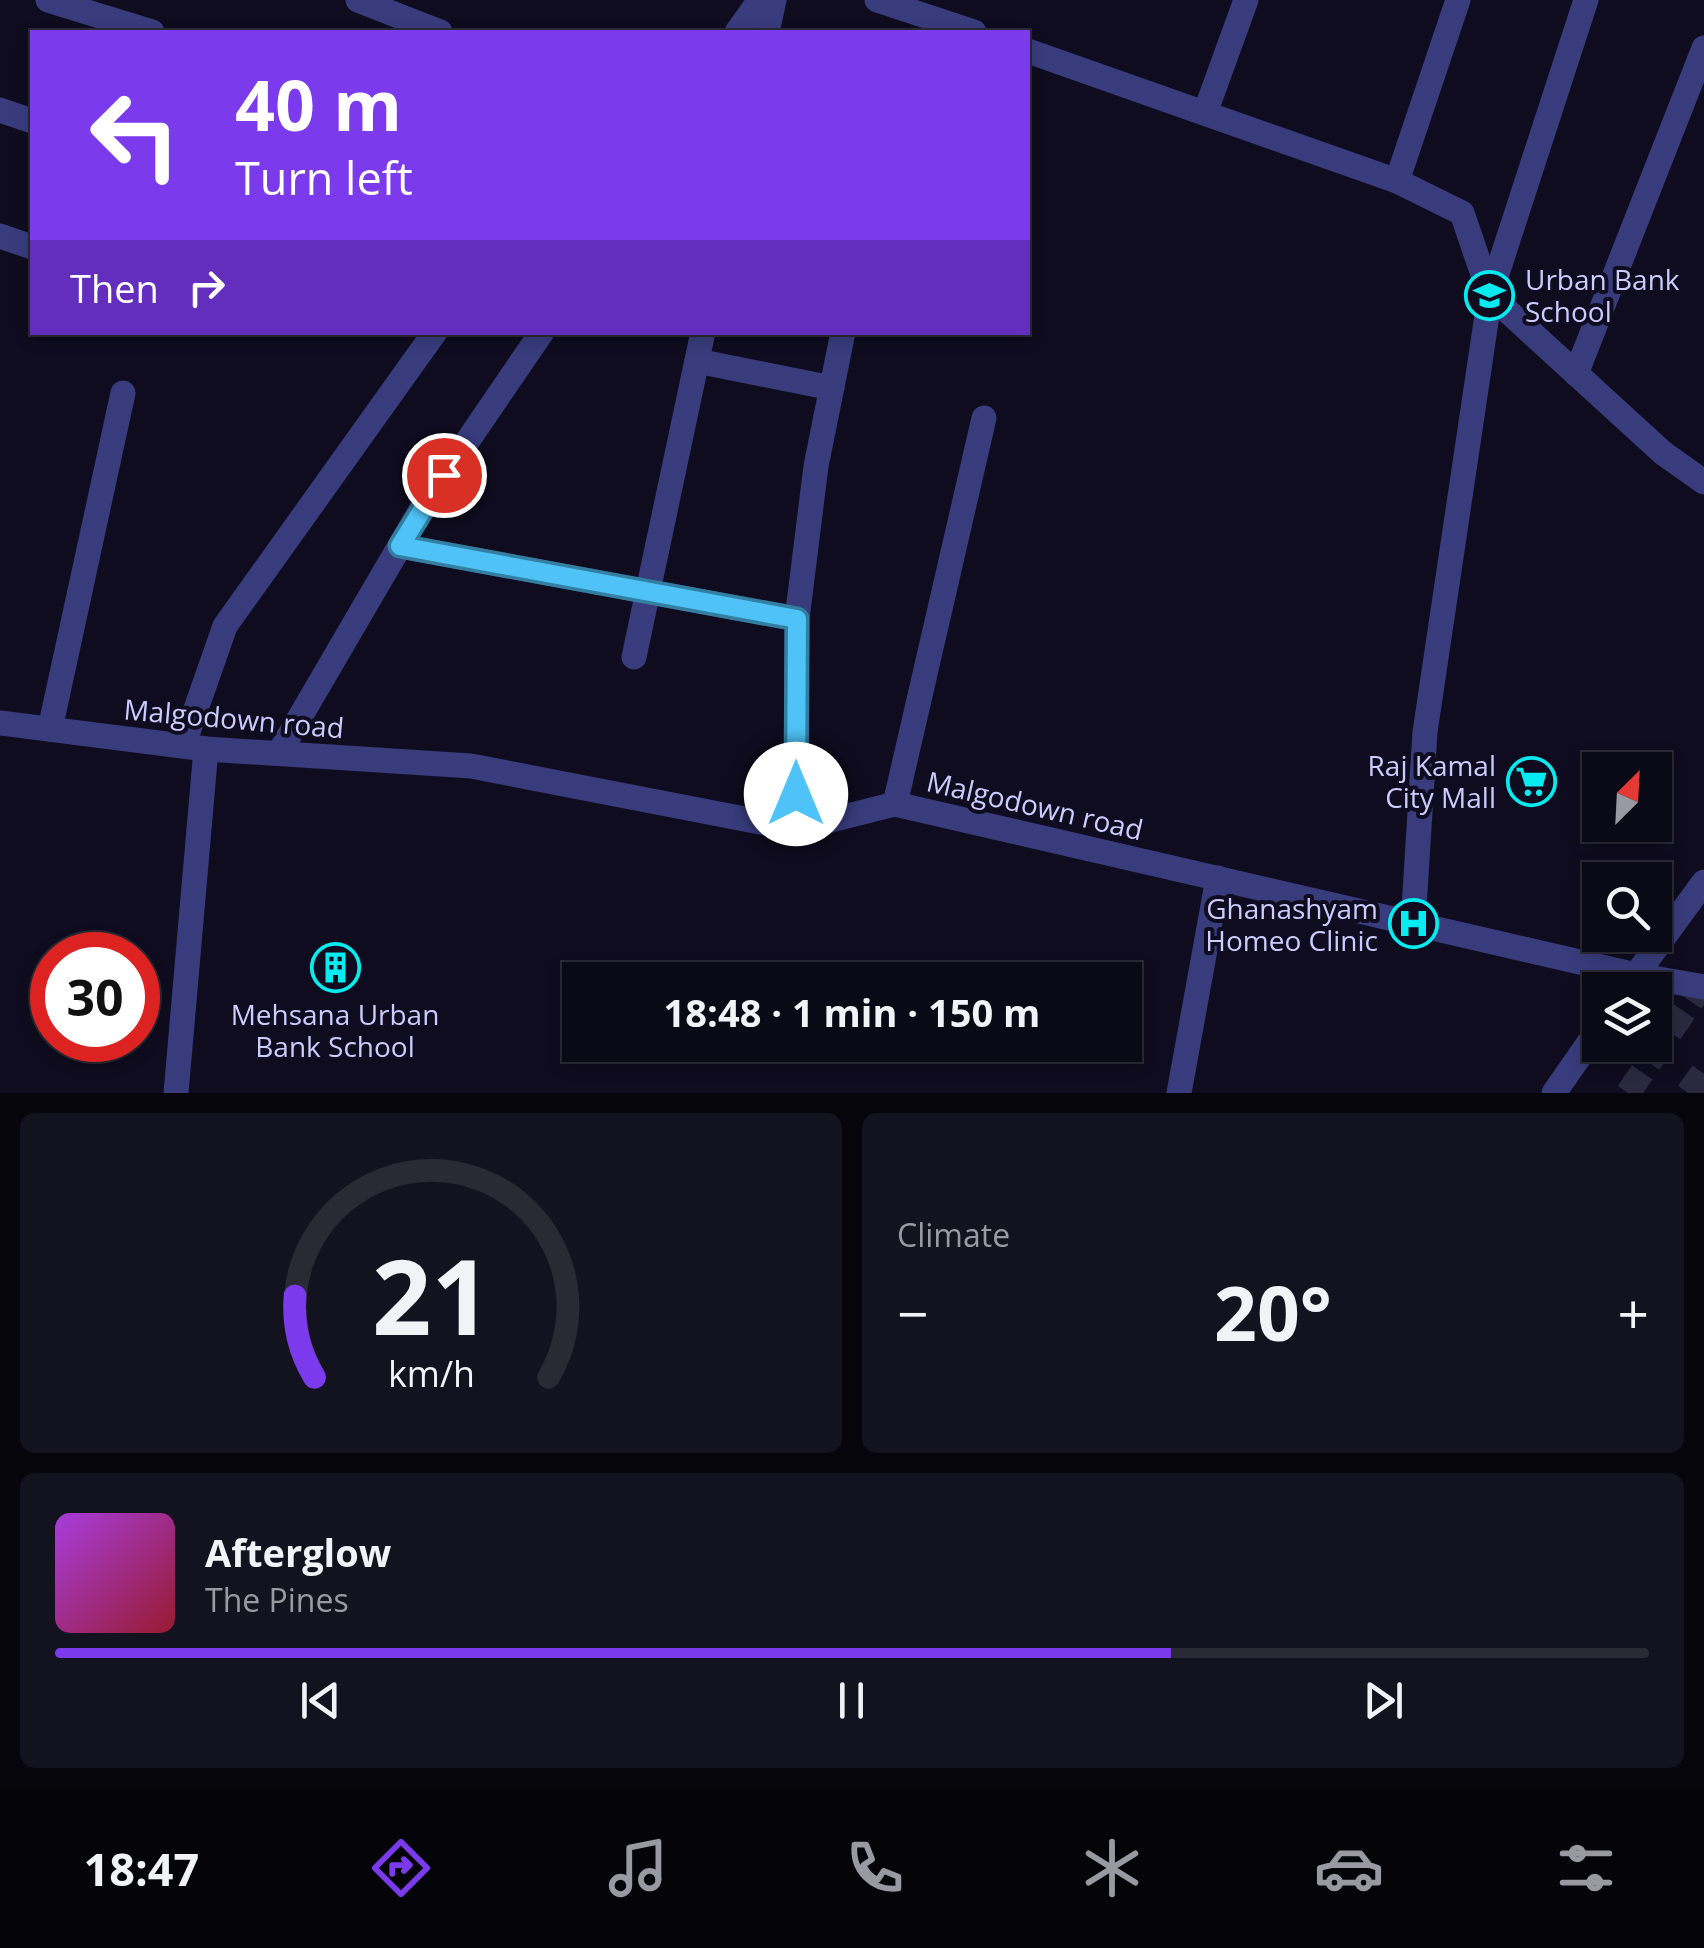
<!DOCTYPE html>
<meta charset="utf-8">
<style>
body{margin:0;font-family:"Open Sans",sans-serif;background:#13121f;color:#f1f3f6;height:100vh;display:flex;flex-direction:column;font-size:38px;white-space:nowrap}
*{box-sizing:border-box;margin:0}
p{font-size:32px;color:#999aa1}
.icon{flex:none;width:55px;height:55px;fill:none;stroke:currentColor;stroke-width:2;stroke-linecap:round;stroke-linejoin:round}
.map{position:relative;height:1093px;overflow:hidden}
.sheet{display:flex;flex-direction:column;gap:20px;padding:20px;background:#06050c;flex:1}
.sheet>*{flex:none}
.top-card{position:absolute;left:30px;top:30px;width:1000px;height:305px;border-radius:0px;box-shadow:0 5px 15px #0003,0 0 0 2px #2a2a35;background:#7c3aed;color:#fff;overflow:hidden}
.needle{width:65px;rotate:24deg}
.tools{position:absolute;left:1582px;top:752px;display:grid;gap:20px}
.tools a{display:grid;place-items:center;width:90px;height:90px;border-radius:0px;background:#0a0916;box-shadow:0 5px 15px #0003,0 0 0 2px #2a2a35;font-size:50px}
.speed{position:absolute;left:30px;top:932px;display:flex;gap:20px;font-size:50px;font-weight:700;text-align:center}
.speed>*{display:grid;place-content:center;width:130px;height:130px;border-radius:50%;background:#0a0916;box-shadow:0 5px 15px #0003,0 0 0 2px #2a2a35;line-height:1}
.speed .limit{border:15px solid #d22;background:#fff;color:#111}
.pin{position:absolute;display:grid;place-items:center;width:85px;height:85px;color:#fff;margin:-42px;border:5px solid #fff;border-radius:50%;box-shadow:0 2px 10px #0007}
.me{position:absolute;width:110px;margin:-55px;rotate:0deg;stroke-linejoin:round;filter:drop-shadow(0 0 8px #0008)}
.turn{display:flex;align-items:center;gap:35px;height:210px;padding:0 40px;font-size:45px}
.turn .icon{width:130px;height:130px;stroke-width:2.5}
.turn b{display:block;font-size:70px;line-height:85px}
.then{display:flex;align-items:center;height:95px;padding:0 40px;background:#0003;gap:20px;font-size:38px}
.big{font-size:75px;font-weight:700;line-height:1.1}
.sheet .widget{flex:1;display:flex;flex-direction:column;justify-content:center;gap:15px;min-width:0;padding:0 35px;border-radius:15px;background:#13121f}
.sheet .dial{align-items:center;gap:0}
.dial svg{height:260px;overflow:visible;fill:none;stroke:#2a2a35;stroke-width:7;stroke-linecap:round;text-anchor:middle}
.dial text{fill:#f1f3f6;stroke:none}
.song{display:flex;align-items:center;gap:30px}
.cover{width:120px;height:120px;border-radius:15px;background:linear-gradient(135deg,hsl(280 70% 55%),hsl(350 70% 35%))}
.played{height:10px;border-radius:5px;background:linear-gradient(90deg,#7c3aed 70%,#2a2a35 70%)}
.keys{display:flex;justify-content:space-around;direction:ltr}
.heat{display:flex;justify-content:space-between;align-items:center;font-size:55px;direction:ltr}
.sheet .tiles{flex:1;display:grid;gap:20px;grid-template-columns:1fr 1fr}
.widget:last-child{grid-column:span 2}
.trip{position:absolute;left:562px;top:962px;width:580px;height:100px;border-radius:0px;background:#0a0916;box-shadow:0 5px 15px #0003,0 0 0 2px #2a2a35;font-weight:700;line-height:100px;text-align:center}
.tab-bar{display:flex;height:160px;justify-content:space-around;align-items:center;background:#040409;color:#999aa1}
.tab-bar .icon{width:70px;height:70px}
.tab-bar .active{color:#7c3aed}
.tab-bar b{font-size:45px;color:#f1f3f6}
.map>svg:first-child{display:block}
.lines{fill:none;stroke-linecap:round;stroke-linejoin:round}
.primary-tunnel{stroke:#2a2940;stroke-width:25;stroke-dasharray:25 12;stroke-linecap:butt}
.minor{stroke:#383c7c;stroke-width:25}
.tertiary{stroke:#383c7c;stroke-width:25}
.route-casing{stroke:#337fa1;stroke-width:25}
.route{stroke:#4fc3f7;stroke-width:18}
.labels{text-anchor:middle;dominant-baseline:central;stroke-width:8;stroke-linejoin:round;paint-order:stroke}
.poi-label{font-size:28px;fill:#cccbfe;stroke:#0e0c1e;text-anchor:end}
.street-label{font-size:28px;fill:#cccbfe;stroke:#0e0c1e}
</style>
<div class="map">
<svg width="1704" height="1093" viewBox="0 0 1704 1093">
<rect width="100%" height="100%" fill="#0e0c1e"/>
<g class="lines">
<!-- primary-tunnel -->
<g class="primary-tunnel">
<polyline points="1628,1093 1704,983"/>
<polyline points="1688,1093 1704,1071"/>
</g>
<!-- minor -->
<g class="minor">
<polyline points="48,0 152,32"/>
<polyline points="358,0 440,32"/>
<polyline points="877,0 974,32"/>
<polyline points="1586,0 1490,295 1663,453 1704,482"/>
<polyline points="737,32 760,0"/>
<polyline points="767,32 774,0"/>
<polyline points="1028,51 1397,181 1462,213 1490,295 1425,732 1413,924"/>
<polyline points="0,110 32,121"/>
<polyline points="1205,113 1246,0"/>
<polyline points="1397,181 1458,0"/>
<polyline points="0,236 32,247"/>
<polyline points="697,361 832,388"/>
<polyline points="1576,374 1704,48"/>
<polyline points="400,546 797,619"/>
<polyline points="634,657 703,332"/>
<polyline points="50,729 123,393"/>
<polyline points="183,746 225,626 435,332"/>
<polyline points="279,753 425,503 542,332"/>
<polyline points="895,804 984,418"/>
<polyline points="796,829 797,619 816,466 843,332"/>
<polyline points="176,1093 206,749"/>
<polyline points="1179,1093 1218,878"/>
</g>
<!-- tertiary -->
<g class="tertiary">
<polyline points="0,723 206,749 471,766 796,829 895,804 1636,975 1704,987"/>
<polyline points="1628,986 1704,882"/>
<polyline points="1554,1093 1600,1027"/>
</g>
</g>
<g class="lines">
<defs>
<polyline id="route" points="444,475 400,546 797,619 796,794"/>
</defs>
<!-- route casing -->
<use href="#route" class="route-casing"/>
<!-- route -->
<use href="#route" class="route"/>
</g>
<!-- icons -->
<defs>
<symbol id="school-ring" viewBox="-11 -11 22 22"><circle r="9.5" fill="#0e0c1e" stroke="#06ebef" stroke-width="1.5"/><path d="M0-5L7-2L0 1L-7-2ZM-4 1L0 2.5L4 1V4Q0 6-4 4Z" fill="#06ebef"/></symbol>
<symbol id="supermarket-ring" viewBox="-11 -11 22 22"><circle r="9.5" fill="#0e0c1e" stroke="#06ebef" stroke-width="1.5"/><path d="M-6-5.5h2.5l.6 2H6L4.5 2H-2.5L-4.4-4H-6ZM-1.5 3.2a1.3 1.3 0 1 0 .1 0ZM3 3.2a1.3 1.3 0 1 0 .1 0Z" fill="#06ebef"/></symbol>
<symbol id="hospital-ring" viewBox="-11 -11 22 22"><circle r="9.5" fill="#0e0c1e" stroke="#06ebef" stroke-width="1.5"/><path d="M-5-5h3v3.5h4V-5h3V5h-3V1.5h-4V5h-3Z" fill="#06ebef"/></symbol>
<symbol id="building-ring" viewBox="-11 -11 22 22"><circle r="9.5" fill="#0e0c1e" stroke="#06ebef" stroke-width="1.5"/><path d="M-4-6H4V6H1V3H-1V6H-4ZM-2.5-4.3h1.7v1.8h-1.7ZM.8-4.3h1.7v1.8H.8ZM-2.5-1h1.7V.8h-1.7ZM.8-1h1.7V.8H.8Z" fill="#06ebef"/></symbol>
</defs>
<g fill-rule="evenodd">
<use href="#school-ring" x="1462" y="268" width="55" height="55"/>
<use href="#supermarket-ring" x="1504" y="754" width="55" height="55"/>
<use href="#hospital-ring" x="1386" y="896" width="55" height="55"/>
<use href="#building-ring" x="308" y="940" width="55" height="55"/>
</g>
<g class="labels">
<!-- poi labels -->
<g class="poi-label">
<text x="1525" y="279" text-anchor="start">Urban Bank<tspan x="1525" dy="32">School</tspan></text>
<text x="1496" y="765">Raj Kamal<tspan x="1496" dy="32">City Mall</tspan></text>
<text x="1378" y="908">Ghanashyam<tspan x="1378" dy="32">Homeo Clinic</tspan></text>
<text x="335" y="1014" text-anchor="middle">Mehsana Urban<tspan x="335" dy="32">Bank School</tspan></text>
</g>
<!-- street labels -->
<g class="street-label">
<text transform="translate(234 718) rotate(5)">Malgodown road</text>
<text transform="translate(1035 805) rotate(13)">Malgodown road</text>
</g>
</g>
</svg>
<div class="tools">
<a><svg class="needle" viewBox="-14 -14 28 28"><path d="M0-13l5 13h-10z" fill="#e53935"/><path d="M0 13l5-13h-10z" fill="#999aa1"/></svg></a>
<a><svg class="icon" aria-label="search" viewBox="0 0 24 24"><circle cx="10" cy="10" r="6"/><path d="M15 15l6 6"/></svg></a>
<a><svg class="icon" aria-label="layers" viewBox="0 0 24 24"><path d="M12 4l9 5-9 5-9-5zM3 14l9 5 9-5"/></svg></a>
</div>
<div class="speed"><div class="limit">30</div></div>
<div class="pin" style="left:444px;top:475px;background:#d93025"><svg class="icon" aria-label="arrive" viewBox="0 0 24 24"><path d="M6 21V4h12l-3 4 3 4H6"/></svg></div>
<svg class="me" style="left:796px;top:794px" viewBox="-20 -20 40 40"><circle r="19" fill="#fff"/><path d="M0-13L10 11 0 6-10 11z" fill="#4fc3f7"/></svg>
<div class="trip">18:48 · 1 min · 150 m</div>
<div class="top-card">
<div class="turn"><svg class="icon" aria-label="left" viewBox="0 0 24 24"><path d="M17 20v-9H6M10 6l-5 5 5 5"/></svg><div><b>40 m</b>Turn left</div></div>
<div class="then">Then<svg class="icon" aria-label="right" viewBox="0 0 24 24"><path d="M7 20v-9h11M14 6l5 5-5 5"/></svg></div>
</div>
</div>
<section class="sheet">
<div class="tiles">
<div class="widget dial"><svg viewBox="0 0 100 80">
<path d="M14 69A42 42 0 1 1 86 69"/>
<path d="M14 69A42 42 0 0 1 8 44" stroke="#7c3aed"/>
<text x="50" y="56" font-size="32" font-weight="700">21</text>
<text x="50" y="72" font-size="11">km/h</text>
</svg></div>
<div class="widget"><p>Climate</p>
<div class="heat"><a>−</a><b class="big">20°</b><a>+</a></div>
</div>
<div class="widget">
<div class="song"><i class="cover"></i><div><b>Afterglow</b><p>The Pines</p></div></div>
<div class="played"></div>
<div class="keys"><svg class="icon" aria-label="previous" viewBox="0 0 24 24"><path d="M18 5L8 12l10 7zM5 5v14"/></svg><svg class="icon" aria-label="pause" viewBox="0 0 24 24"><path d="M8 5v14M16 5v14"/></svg><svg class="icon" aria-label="next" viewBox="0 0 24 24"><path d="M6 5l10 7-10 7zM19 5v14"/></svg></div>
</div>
</div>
</section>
<nav class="tab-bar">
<b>18:47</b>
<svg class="icon active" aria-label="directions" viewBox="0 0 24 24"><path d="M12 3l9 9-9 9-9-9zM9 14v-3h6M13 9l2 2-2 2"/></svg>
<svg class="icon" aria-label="music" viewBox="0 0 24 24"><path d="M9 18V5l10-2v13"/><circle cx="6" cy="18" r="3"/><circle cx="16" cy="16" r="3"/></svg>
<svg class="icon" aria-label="phone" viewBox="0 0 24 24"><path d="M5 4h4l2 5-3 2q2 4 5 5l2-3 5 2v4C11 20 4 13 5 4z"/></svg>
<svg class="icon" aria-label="climate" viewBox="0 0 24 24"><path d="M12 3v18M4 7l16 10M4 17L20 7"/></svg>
<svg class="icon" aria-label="car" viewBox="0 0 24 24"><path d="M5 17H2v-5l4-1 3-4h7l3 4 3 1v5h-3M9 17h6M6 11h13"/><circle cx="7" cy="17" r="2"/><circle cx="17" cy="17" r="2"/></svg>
<svg class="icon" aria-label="filters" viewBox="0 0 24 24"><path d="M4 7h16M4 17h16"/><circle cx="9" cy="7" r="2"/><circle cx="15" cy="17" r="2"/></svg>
</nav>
